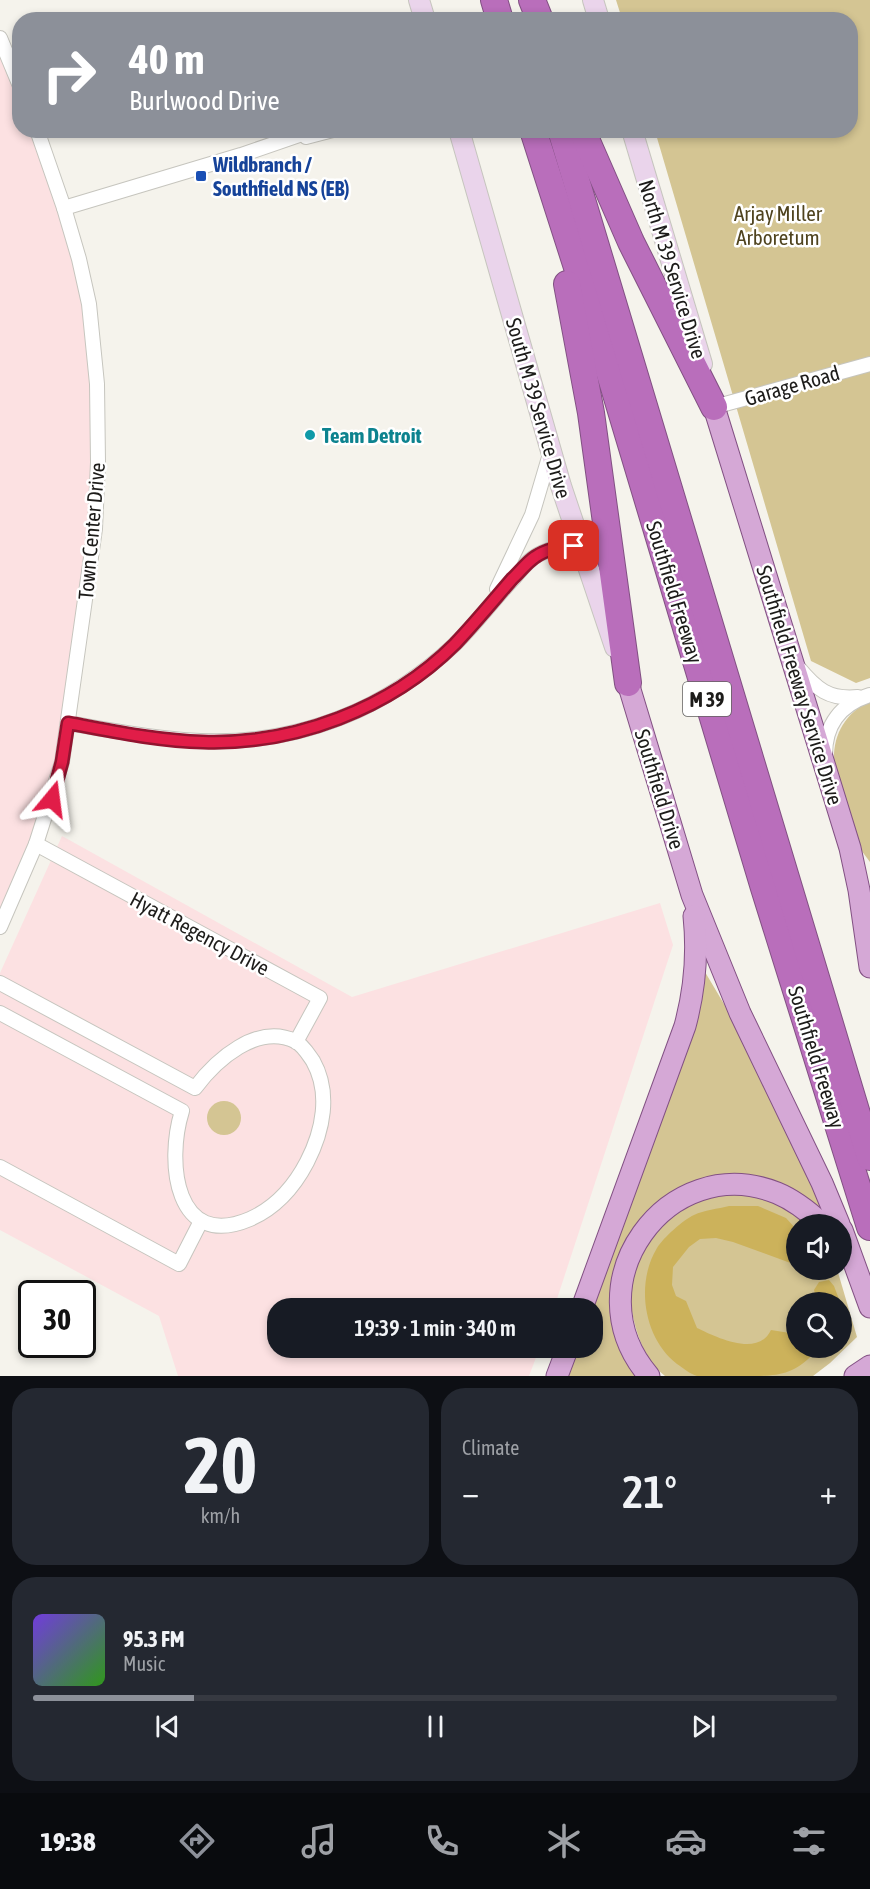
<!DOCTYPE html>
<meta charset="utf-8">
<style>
body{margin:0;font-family:"Asap Condensed",sans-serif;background:#242831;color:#f1f3f6;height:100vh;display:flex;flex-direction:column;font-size:22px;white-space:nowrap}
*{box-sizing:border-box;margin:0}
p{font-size:20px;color:#9ea1a6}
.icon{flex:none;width:33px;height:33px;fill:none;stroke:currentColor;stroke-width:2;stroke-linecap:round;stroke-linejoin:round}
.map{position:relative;height:1376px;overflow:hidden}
.panel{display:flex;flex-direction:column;gap:12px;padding:12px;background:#0d0f14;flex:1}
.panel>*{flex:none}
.top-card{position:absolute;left:12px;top:12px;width:846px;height:126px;border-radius:24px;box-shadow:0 3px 9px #0003;background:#8c9099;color:#fff;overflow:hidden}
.buttons{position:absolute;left:786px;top:1214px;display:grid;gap:12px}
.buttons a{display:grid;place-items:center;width:66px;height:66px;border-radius:50%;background:#171b24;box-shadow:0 3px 9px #0003;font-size:30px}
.speed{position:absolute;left:18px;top:1280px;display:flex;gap:12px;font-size:30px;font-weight:700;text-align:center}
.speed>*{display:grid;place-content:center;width:78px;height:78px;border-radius:50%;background:#171b24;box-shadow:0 3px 9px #0003;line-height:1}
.speed .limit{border:3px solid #111;border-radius:9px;background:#fff;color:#111}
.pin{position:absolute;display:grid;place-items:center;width:51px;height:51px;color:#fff;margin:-26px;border-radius:12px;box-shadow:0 3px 9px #0006}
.me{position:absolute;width:66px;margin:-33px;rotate:16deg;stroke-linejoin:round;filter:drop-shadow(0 0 4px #0008)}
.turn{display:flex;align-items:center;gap:21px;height:126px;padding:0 18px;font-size:27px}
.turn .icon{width:78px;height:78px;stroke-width:2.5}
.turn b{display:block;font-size:42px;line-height:51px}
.big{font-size:45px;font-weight:600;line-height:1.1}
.panel .card{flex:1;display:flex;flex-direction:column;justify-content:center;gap:9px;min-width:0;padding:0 21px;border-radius:24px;background:#242831}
.panel .dial{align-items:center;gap:0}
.dial b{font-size:78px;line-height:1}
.song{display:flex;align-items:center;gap:18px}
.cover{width:72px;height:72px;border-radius:9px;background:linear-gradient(135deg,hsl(260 70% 55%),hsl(110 70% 35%))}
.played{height:6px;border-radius:3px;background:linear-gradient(90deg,#8c9099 20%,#363941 20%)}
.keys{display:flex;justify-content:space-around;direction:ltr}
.heat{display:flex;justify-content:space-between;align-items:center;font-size:33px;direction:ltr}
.panel .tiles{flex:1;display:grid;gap:12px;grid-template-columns:1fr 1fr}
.card:last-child{grid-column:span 2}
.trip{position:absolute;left:267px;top:1298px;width:336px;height:60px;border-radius:24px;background:#171b24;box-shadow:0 3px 9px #0003;font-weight:600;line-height:60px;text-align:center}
.menu{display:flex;height:96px;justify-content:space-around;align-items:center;background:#090b0e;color:#9ea1a6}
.menu .icon{width:42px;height:42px}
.menu .selected{color:#8c9099}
.menu b{font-size:27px;color:#f1f3f6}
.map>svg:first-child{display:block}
.commercial{fill:#fce1e2}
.green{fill:#d4c593;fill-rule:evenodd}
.forest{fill:#ccb25b}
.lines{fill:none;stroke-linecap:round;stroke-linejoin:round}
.street-casing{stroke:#c6c5be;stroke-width:16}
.secondary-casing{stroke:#c6c5be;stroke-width:22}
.primary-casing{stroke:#825183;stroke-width:23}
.highway-casing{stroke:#825183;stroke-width:28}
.street{stroke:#fff;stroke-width:14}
.secondary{stroke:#ead4eb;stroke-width:20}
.primary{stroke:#d5a8d6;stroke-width:21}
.highway{stroke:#b96ebb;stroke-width:26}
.route-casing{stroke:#92132f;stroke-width:15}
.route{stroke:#e11d48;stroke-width:10}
.transit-dot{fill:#1a4fb4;stroke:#fff;stroke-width:2}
.culture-dot{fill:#0f9aa8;stroke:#fff;stroke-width:2}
.labels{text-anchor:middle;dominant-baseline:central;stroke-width:5;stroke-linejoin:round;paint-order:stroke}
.shield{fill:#fff;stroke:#61605f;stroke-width:1.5}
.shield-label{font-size:20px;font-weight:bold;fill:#1d1c1a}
.transit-label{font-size:21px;font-weight:bold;fill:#164399;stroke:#fff;text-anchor:start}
.park-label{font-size:21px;fill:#4f431e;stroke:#fff}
.street-label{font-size:21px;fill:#1d1c1a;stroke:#fff}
.culture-label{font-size:21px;font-weight:bold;fill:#0d838f;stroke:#fff;text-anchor:start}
</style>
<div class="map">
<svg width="870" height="1376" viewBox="0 0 870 1376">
<rect width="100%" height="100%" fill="#f5f3ec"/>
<!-- commercial -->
<g class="commercial">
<polygon points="0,38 19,86 20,130 37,131 79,259 98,462 62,762 0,927"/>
<polygon points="62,836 352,997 660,903 673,945 554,1308 278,1308 278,1347 540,1347 529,1376 178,1376 159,1316 0,1230 0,973"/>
</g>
<!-- green -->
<g class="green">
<polygon points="616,0 870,0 870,678 856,683 811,661 655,131 850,130 850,20 622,19"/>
<path d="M870,701V862L858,846L834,765C832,736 844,714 870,701Z"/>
<polygon points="705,972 746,1041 832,1224 821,1213 711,1180 621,1259 641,1376 562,1376 573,1347 592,1347 592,1308 703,973"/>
<circle cx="224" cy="1118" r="17"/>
<path d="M741,1193L783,1204L810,1224H796V1269H837L857,1337L830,1363L813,1376H665C652,1366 643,1350 638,1335C623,1289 630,1260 663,1226C669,1221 674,1214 680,1209C697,1197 721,1195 741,1193ZM796,1302H842V1347H796Z"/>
</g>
<!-- forest -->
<g class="forest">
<path d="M729,1206H758L786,1218L796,1229V1265L733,1242L716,1238L700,1239L689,1247L673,1267L672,1285L676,1296L686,1301L697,1328C716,1337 758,1358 771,1330L796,1334V1347H811L813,1354C793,1376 775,1376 747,1376C733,1376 710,1376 697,1376C690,1374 683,1368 677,1364C644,1339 635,1284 657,1248C663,1238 683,1220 694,1215C704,1210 718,1209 729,1206Z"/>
<polygon points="829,1280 834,1286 840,1302 817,1302 814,1290 819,1282"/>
</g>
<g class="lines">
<defs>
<g id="street">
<polyline points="0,38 20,86"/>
<polyline points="306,137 333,130"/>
<polyline points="64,208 241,155 314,130"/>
<polyline points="714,407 870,364"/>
<polyline points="497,589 532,515 550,454"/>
<path d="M798,667C816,689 829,700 858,697"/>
<path d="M68,723C175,742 255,757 359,710C393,694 425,672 453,646C475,625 493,600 514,578C520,571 525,564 533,558C545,549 565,545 580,547"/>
<path d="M825,755C825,725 841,704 870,695"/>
<polyline points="36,844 320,998 296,1042"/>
<polyline points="0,927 36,844 62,762 95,529 98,462 97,384 89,304 79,259 64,208 37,130"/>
<path d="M0,983L195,1088C216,1060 257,1023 295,1041C303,1045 308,1054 313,1061C331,1093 323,1131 307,1162C294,1187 277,1207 250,1219C175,1251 166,1162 182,1111L0,1013"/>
<polyline points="0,1167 179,1264 201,1221"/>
</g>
<g id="secondary">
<polyline points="419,0 425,20"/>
<polyline points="593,0 599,20"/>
<polyline points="459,130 561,486 615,647"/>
<polyline points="632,130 702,364"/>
</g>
<g id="primary">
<polyline points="714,407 850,848 859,890 870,967"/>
<polyline points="628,683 692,895 740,1013 822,1183 839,1224"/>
<polyline points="842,1230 870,1307"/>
<path d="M582,1308L685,1026C695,989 698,954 694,916"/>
<polyline points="557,1376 568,1347"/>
<path d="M649,1376C570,1284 668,1149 777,1193C794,1200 808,1211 822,1224"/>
<polyline points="855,1376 870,1366"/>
</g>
<g id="highway">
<polyline points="494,0 500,20"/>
<polyline points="532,0 540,20"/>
<polyline points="533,130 592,314 764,888 870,1227"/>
<polyline points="561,130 870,1157"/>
<polyline points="582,130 631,242 714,407"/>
<polyline points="567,284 591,413 628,683"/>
</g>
</defs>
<!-- street casing -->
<use href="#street" class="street-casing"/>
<!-- secondary casing -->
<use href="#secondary" class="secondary-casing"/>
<!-- primary casing -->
<use href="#primary" class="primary-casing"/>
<!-- highway casing -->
<use href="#highway" class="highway-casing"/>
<!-- street -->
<use href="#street" class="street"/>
<!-- secondary -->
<use href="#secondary" class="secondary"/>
<!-- primary -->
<use href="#primary" class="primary"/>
<!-- highway -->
<use href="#highway" class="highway"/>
</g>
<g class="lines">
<defs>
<path id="route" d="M52,799L62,762L68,723C112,731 158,741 203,742C294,745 390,709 455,644C475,623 493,601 512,579C520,572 526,563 535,557C545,550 561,546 574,546"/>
</defs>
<!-- route casing -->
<use href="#route" class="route-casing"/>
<!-- route -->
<use href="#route" class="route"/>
</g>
<!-- markers -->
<rect class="transit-dot" x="195" y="170" width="12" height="12" rx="3"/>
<circle class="culture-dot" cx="310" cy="435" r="6"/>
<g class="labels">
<!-- shield labels -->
<rect class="shield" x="683" y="682" width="48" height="34" rx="4.5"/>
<g class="shield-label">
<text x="707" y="699">M 39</text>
</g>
<!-- transit labels -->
<g class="transit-label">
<text x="213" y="164">Wildbranch /<tspan x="213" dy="24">Southfield NS (EB)</tspan></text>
</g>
<!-- park labels -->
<g class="park-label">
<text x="778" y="213">Arjay Miller<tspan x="778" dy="24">Arboretum</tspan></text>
</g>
<!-- street labels -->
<g class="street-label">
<text transform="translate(673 269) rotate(73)">North M 39 Service Drive</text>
<text transform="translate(792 385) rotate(-16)">Garage Road</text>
<text transform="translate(539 408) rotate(74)">South M 39 Service Drive</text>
<text transform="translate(91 531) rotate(-85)">Town Center Drive</text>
<text transform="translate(675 592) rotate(73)">Southfield Freeway</text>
<text transform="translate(800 685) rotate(73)">Southfield Freeway Service Drive</text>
<text transform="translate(660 789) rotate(73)">Southfield Drive</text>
<text transform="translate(200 933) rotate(28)">Hyatt Regency Drive</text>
<text transform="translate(817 1057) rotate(73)">Southfield Freeway</text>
</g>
<!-- culture labels -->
<g class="culture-label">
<text x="322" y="435">Team Detroit</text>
</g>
</g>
</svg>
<div class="buttons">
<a><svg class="icon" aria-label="sound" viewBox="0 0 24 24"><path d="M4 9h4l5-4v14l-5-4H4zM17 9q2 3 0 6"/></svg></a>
<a><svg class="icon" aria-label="search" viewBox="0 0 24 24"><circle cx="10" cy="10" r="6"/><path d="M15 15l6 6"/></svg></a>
</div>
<div class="speed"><div class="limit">30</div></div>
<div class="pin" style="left:574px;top:546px;background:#d93025"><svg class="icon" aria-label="arrive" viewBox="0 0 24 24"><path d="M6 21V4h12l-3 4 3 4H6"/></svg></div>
<svg class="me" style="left:52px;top:799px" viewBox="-20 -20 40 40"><path d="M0-17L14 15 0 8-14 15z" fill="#e11d48" stroke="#fff" stroke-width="4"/></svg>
<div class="trip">19:39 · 1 min · 340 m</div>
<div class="top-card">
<div class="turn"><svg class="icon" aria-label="right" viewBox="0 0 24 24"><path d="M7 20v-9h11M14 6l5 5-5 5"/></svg><div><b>40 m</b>Burlwood Drive</div></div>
</div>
</div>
<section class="panel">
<div class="tiles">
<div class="card dial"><b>20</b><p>km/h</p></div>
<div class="card"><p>Climate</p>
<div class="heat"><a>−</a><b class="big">21°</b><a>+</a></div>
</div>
<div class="card">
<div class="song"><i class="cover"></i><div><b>95.3 FM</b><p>Music</p></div></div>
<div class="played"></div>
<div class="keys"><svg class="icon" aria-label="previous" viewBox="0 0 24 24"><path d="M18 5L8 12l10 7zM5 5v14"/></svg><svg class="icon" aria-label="pause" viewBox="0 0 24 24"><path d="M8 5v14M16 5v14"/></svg><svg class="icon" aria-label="next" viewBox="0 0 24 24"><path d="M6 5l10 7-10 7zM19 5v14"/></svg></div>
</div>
</div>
</section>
<nav class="menu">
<b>19:38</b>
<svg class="icon selected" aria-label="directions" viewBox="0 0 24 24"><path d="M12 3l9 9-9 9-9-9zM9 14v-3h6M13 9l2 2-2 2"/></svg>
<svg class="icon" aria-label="music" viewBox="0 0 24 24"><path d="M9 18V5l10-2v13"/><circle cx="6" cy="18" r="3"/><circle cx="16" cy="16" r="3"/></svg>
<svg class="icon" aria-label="phone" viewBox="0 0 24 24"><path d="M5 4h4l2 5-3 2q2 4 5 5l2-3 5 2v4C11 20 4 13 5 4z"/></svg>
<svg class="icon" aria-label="climate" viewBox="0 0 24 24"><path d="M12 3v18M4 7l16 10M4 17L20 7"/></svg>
<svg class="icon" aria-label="car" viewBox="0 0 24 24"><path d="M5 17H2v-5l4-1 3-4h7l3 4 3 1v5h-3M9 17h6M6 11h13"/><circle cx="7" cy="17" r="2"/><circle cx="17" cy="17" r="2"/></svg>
<svg class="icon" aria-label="filters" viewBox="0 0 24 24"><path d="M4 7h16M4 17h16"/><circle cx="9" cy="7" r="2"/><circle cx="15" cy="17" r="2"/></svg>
</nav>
